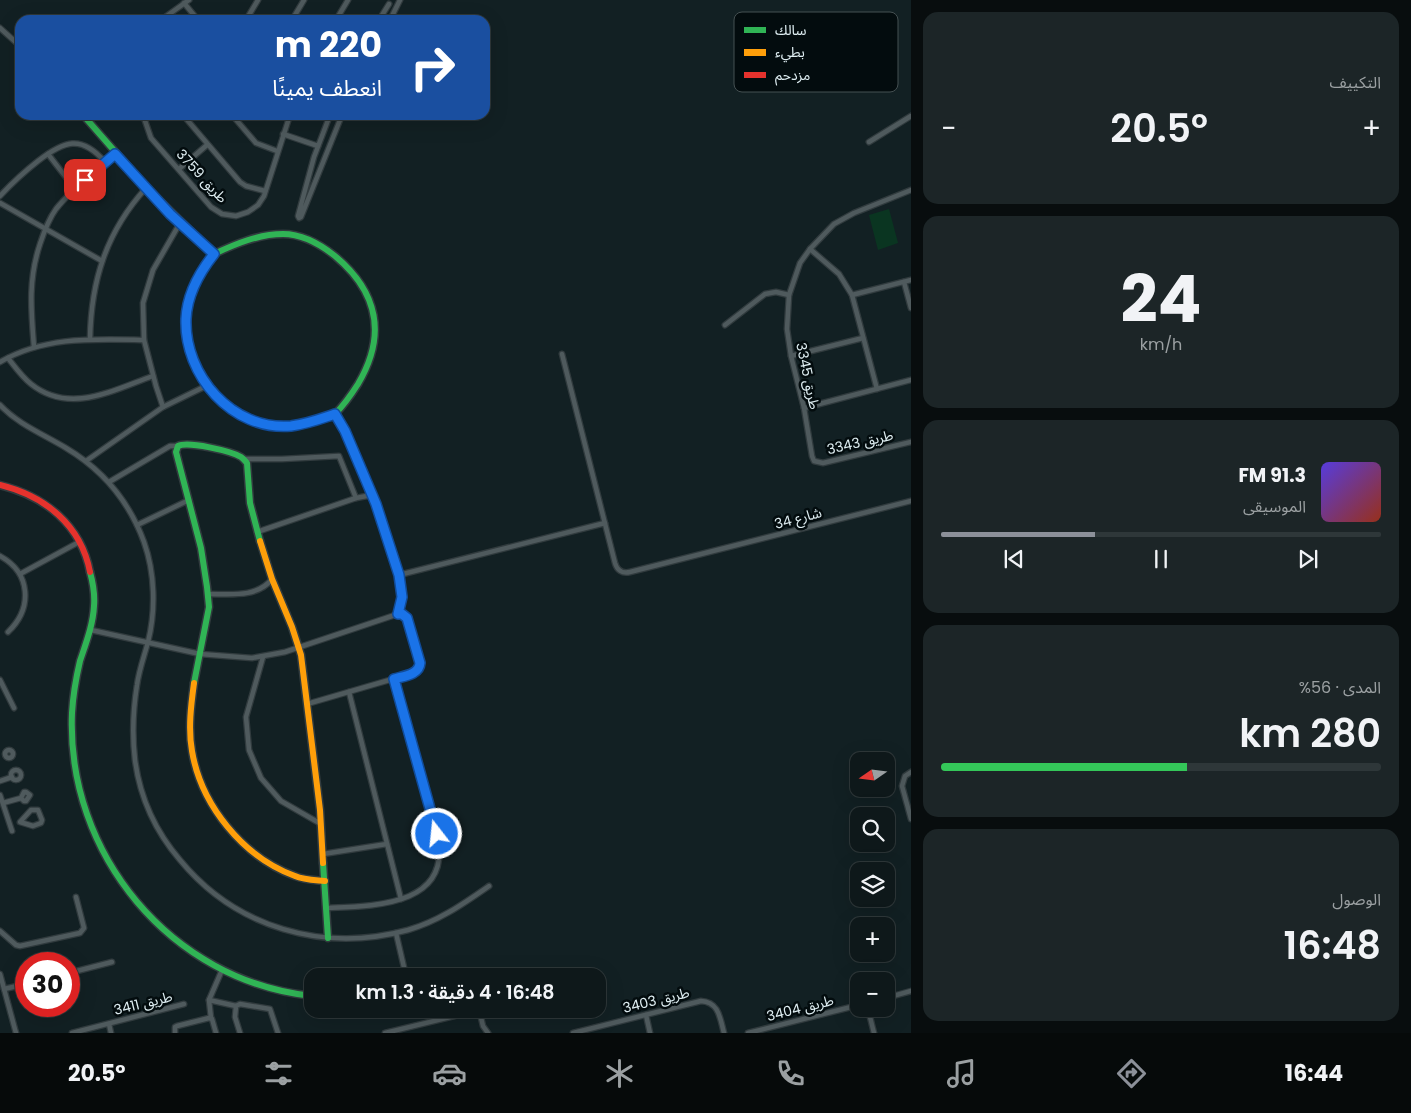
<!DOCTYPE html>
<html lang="ar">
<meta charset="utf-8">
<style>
body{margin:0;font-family:Poppins,"Noto Sans Arabic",sans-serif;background:#1c2527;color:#f1f3f6;direction:rtl;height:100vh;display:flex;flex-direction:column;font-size:19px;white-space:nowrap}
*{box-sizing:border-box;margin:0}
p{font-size:16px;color:#9ba0a2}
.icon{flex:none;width:28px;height:28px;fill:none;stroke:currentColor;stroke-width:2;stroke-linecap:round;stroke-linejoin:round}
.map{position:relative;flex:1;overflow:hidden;direction:ltr}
.sheet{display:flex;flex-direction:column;gap:12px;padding:12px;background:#080d0e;width:500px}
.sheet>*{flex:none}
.hud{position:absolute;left:15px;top:15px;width:475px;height:105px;border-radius:15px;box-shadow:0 5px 20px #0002,0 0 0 1px #2e3739;direction:rtl;background:#1a4fa0;color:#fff;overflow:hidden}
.needle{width:32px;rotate:256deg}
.fabs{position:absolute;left:850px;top:752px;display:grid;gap:10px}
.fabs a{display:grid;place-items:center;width:45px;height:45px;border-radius:10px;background:#0e181a;box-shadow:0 5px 20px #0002,0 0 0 1px #2e3739;font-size:25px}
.speed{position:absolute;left:15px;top:952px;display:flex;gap:10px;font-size:25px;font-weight:700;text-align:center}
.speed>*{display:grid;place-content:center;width:65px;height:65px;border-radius:50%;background:#0e181a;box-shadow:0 5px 20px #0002,0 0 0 1px #2e3739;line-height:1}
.speed .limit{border:8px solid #d22;background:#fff;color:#111}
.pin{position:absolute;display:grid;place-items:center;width:42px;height:42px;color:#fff;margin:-21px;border-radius:10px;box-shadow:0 2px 8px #0006}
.me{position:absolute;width:55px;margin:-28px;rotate:344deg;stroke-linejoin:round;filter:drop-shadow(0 0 4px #0008)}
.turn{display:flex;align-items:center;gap:18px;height:105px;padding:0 25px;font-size:22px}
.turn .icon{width:65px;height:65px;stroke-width:2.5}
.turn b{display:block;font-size:35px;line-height:42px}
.big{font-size:38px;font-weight:600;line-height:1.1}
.sheet .tile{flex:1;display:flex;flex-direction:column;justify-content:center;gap:8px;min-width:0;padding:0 18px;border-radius:15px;background:#1c2527}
.sheet .dial{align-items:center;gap:0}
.dial b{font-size:65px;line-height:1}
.song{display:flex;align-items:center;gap:15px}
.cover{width:60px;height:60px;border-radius:8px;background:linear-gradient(135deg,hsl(250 70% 55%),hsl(10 70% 35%))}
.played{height:5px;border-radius:2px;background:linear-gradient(90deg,#8c9099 35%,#2e3739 35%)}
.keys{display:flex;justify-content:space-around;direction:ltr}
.heat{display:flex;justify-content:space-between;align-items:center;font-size:28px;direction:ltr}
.charge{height:8px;border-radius:4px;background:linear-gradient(90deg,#34c759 56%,#2e3739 0)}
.trip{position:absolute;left:304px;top:968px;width:302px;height:50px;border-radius:15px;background:#0e181a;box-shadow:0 5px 20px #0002,0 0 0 1px #2e3739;font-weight:600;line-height:50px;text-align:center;direction:rtl}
.tab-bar{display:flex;height:80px;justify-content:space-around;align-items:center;background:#060a0a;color:#9ba0a2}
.tab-bar .icon{width:35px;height:35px}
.tab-bar .current{color:#8c9099}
.tab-bar b{font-size:22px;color:#f1f3f6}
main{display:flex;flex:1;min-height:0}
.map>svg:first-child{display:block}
.green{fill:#0a3521}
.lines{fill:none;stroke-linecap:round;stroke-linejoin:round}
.street-casing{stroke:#313b3e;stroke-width:7}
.fast-casing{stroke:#313b3e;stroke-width:9}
.slow-casing{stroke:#313b3e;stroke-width:9}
.jam-casing{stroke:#313b3e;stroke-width:9}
.street{stroke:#4f5a5d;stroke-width:4.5}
.fast{stroke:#30b455;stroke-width:6}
.slow{stroke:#ff9f0a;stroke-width:6}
.jam{stroke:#e5322d;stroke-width:6}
.route-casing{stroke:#114b97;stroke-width:12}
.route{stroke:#1a73e8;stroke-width:9}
.labels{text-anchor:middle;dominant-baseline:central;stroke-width:5;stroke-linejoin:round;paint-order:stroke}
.street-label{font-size:14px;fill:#dfeef2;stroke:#030c0e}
.key{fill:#030c0e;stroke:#455052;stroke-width:1}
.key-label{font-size:14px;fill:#dfeef2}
</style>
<main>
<section class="sheet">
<div class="tile"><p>التكييف</p>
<div class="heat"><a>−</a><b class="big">20.5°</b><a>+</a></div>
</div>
<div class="tile dial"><b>24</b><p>km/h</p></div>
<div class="tile">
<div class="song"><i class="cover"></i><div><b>91.3 FM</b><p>الموسيقى</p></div></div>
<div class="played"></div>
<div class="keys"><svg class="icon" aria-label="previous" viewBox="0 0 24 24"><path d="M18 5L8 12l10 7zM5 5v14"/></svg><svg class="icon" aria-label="pause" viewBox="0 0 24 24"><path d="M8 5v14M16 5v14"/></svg><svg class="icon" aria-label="next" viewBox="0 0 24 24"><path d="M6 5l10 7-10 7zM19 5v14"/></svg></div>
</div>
<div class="tile"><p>المدى · 56%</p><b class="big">280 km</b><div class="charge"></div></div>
<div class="tile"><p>الوصول</p><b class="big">16:48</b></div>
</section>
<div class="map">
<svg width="911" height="1033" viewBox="0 0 911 1033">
<rect width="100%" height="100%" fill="#122023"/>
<!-- green -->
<polygon class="green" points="889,209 898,243 878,250 869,215"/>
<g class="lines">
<defs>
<g id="street">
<polyline points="184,3 198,20"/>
<polyline points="161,20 189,0"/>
<polyline points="246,20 258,0"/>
<polyline points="292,20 304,0"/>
<polyline points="336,20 348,0"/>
<polyline points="379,20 389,4"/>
<polyline points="390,20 400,0"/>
<polyline points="0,28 20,46"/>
<polyline points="143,115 151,138 211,207 222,214 236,216 248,212 258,205 264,196 290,115"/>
<polyline points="183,115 240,182 246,186 265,191"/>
<polyline points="232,115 256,143 277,151"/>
<polyline points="330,115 314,157 298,216 299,218 301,217 342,115"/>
<polyline points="283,134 318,146"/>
<polyline points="869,142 911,116"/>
<polyline points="48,154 75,189"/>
<polyline points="179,169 207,145"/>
<polyline points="911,190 854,213 834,224 810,249 800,263 789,295 787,329 791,356 804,408 812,456 814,461 823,463 911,442"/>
<path d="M0,196C12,183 24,172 38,161C64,141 81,134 105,162"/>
<polyline points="0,203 102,261"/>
<polyline points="810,249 839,274 852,295 877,389"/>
<path d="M214,254C199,273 187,294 186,319C184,375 232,430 291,426C307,424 320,419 335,414"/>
<polyline points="904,282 911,308"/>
<polyline points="852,295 911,280"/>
<polyline points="725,325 765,294 776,292 789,295"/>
<path d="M90,339C91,281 106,232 146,188"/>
<path d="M34,347C31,310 28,280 40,244C44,232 48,220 56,209C73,188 95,171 115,153"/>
<path d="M562,354L615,563C617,570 622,574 630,572L911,501"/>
<polyline points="791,356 863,338"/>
<path d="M8,358C15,367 22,377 31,384C70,415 113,390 153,376"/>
<path d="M0,362C45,336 94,339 144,340"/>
<path d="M0,405C19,425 43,434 66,448C103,470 129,501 144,542C155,573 156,610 148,642C144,657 139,670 137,685C133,710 132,735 135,760C140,798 156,832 180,860C236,928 323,953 408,930C439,921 463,904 489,886"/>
<polyline points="163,407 156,386 144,340 143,303 153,270 180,223"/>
<polyline points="804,408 911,380"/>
<polyline points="244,459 282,459 339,456 356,498"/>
<polyline points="86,461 163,407 206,386"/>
<polyline points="109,482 170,446 178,446"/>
<polyline points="137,525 189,500"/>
<polyline points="257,532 356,498 372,495"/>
<path d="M0,556C31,573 33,608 8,632"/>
<polyline points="20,574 79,542"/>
<polyline points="399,575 605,523"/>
<path d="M209,594C230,594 257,598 272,579"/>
<polyline points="91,630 200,654 252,658 285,652 398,614 402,614 406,617 420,663 420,668 417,672 307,704"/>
<polyline points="263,657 246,717 249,750 261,778 281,801 321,824"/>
<polyline points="0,680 14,708"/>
<polyline points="349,692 401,899"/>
<circle cx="9" cy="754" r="4"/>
<circle cx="16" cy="775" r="5"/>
<polyline points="911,772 905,776 902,786 911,819"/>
<polyline points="0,781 12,777"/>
<polyline points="0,795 12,831"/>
<polyline points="3,803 21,798 24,792 26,792 30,795 26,801 24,801 21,798"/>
<polygon points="31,810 38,810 42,820 41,823 33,826 20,822"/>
<polyline points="323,854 387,844"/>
<path d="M326,908C375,906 454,906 437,834L394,679"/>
<polyline points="0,931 16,945 20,946 80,933 84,928 76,897"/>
<polyline points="396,933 406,976"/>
<polyline points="69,973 112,962"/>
<polyline points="0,974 16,1033"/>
<polyline points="459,976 464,976"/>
<polyline points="4,989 26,984"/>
<polyline points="886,998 911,991"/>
<polyline points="209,1000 236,1006"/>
<polyline points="479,1009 483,1026 488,1033"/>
<polyline points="868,1009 874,1033"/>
<polyline points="646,1015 650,1033"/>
<polyline points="211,1018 209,1000 222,970"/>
<polyline points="109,1024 111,1033"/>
<polyline points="72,1033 184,1004"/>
<polyline points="175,1033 175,1027 177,1026 209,1018 212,1019 216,1033"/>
<polyline points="240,1033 235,1017 236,1006 240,1004 270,1009 278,1033"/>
<polyline points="385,1033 479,1010"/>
<path d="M573,1033L701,1001C719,1002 720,1018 724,1033"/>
<polyline points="748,1033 859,1005"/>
</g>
<g id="fast">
<path d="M83,115L146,187L214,254C235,244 259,234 283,234C302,234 320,244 335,256C378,292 387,335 358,384C351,395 344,405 335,414C356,450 372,491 385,530"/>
<path d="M90,572C93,583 95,594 94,606C93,625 86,643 80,661C76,678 73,695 72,713C66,854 171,981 312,996"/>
<path d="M194,683L209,607L207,587L201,548L176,452L178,446C188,441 231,451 241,457C244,459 245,461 247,463L250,503L260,541"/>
<polyline points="323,863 328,938"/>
</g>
<g id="slow">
<polyline points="385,530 399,575 402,597 398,614"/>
<polyline points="260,541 272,579 292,627 301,655 320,810 323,863"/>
<path d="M194,683C191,705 188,729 192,751C201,805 243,857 295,876C304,880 315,880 325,881"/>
</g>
<path id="jam" d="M0,485C45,496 81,525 90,572"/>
</defs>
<!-- street casing -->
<use href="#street" class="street-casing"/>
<!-- fast casing -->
<use href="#fast" class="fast-casing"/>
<!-- slow casing -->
<use href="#slow" class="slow-casing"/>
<!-- jam casing -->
<use href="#jam" class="jam-casing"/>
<!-- street -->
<use href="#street" class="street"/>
<!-- fast -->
<use href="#fast" class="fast"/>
<!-- slow -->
<use href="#slow" class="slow"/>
<!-- jam -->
<use href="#jam" class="jam"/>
</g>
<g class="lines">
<defs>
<path id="route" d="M85,180L115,154L170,214L214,254C199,273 187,294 186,319C184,375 232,431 291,426C307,424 320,419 335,414L345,431L376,504L399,575L402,597L398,614H402L407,618L420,663C419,675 404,676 394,679L437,834"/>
</defs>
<!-- route casing -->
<use href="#route" class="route-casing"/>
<!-- route -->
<use href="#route" class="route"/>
</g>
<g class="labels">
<!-- street labels -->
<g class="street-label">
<text transform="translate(202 176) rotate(47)">طريق 3759</text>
<text transform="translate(808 376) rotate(78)">طريق 3345</text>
<text transform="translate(860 442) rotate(-13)">طريق 3343</text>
<text transform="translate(798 518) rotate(-15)">شارع 34</text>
<text transform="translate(656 1000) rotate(-14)">طريق 3403</text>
<text transform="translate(143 1003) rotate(-14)">طريق 3411</text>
<text transform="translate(800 1008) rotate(-14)">طريق 3404</text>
</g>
</g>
<!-- legend -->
<rect x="734" y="12" width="164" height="80" rx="8" class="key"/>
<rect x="744" y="27" width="22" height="6" fill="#30b455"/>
<rect x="744" y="49" width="22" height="7" fill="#ff9f0a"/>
<rect x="744" y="72" width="22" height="6" fill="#e5322d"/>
<g class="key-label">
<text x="775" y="35">سالك</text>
<text x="775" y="57">بطيء</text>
<text x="775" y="80">مزدحم</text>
</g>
</svg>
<div class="fabs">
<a><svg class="needle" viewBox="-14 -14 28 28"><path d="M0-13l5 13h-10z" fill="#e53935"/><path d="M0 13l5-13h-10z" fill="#9ba0a2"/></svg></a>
<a><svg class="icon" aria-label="search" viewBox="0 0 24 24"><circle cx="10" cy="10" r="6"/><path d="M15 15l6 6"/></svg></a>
<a><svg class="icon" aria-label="layers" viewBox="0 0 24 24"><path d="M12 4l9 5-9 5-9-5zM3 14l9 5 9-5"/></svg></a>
<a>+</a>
<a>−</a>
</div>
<div class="speed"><div class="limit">30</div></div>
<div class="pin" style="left:85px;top:180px;background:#d93025"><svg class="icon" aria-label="arrive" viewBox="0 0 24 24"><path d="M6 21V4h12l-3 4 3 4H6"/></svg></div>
<svg class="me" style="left:437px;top:834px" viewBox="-20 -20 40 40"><circle r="17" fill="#1a73e8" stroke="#fff" stroke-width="3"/><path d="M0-11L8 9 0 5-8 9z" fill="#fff"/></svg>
<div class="trip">16:48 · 4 دقيقة · 1.3 km</div>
<div class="hud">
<div class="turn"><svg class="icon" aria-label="right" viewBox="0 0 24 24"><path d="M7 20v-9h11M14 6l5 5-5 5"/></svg><div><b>220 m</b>انعطف يمينًا</div></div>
</div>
</div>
</main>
<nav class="tab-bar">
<b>16:44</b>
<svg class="icon current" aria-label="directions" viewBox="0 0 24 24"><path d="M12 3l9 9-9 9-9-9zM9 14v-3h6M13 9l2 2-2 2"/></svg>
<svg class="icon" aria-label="music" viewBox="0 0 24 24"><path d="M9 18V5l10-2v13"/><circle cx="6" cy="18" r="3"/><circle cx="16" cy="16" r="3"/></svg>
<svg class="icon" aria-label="phone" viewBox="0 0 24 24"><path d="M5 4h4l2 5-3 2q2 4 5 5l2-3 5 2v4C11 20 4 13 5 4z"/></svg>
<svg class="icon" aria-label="climate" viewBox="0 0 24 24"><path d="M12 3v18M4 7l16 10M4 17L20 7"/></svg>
<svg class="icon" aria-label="car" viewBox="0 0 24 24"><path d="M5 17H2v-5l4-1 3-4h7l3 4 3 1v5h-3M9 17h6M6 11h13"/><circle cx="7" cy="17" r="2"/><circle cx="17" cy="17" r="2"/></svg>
<svg class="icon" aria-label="filters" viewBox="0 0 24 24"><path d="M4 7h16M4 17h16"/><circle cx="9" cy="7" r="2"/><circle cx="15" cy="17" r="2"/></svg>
<b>20.5°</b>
</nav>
